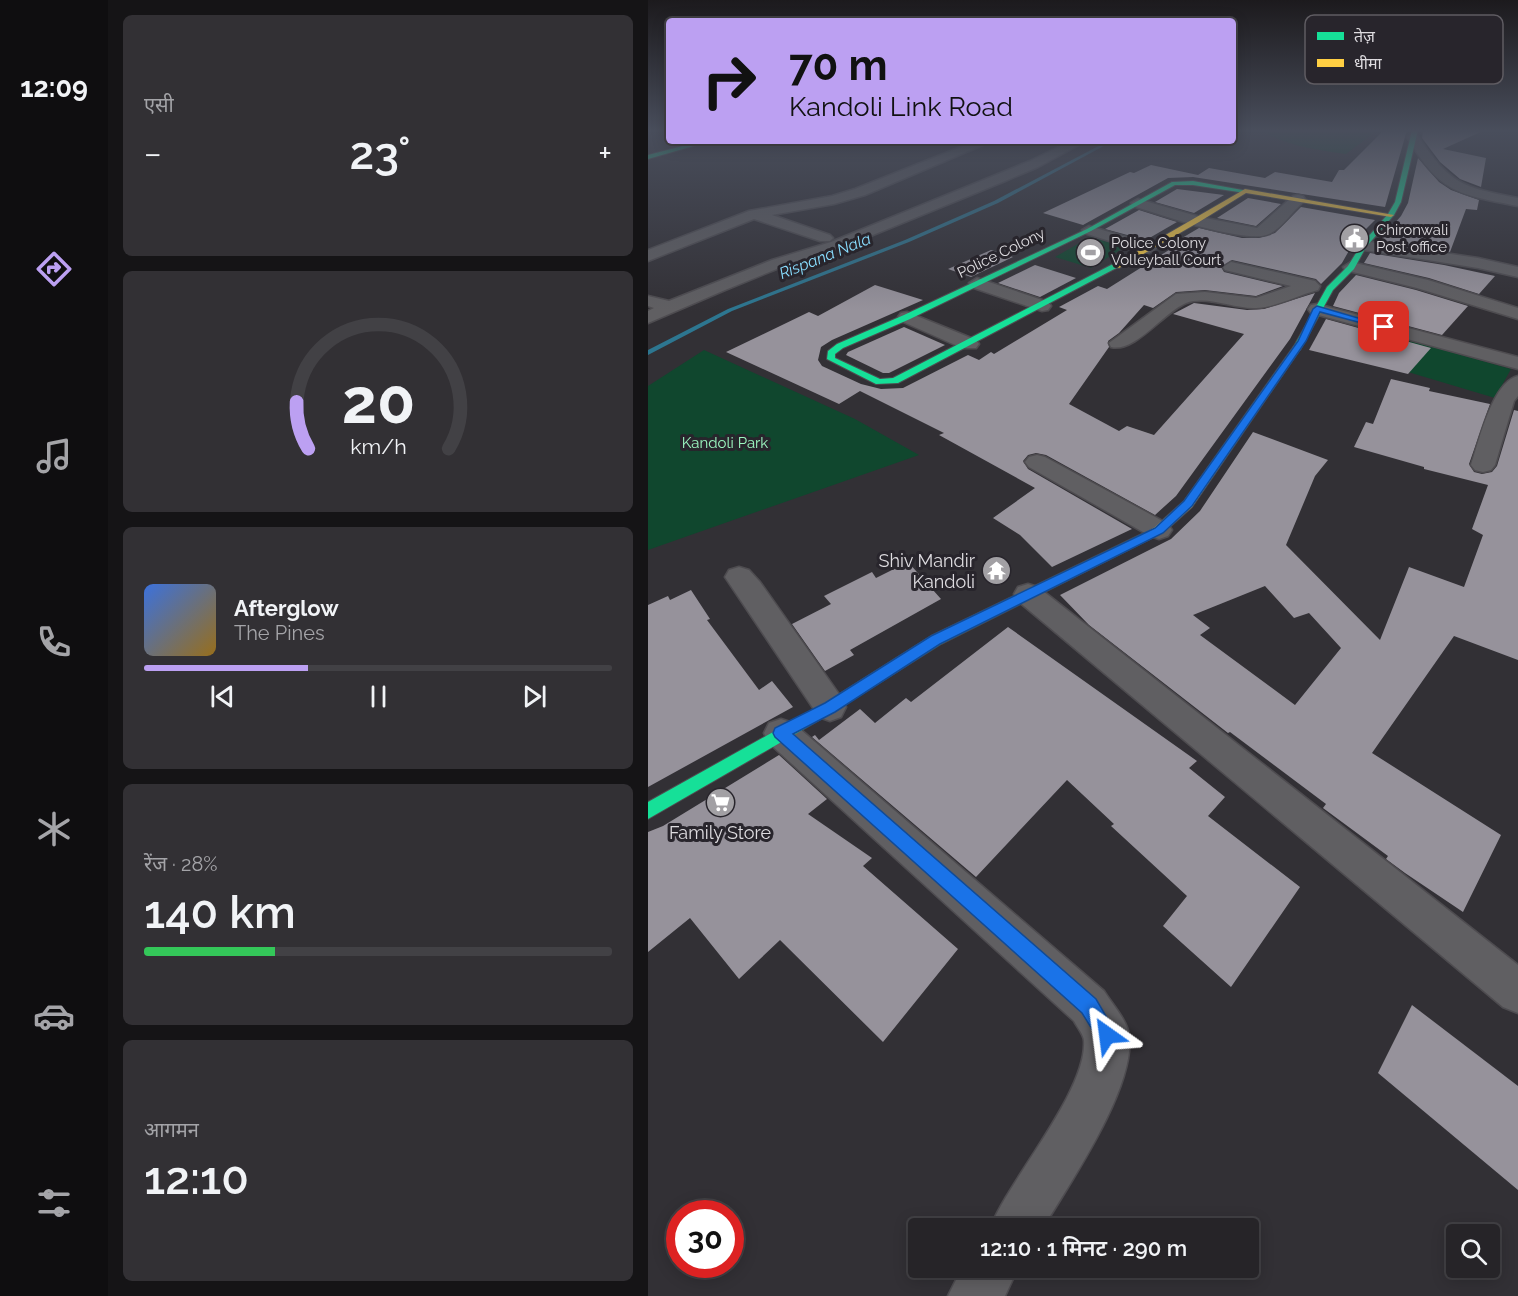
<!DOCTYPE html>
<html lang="hi">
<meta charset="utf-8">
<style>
body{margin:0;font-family:Raleway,"Noto Sans Devanagari",sans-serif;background:#323034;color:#f1f3f6;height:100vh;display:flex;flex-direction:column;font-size:22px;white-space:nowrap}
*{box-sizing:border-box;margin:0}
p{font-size:20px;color:#a4a4a8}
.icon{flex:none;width:33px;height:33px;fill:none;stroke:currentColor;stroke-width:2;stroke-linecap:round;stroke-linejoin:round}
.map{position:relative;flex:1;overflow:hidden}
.side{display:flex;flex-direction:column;gap:15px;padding:15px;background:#151416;width:540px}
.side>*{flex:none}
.top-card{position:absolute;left:18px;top:18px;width:570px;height:126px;border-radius:6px;box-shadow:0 3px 15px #0003,0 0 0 2px #424145;background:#bca0f2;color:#111;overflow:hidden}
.controls{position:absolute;left:798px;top:1224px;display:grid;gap:12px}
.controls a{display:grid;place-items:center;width:54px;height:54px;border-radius:6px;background:#262428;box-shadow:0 3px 15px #0003,0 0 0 2px #424145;font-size:30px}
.speed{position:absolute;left:18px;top:1200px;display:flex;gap:12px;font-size:30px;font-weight:700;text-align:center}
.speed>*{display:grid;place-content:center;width:78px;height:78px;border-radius:50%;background:#262428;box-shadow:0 3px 15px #0003,0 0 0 2px #424145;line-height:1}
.speed .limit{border:9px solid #d22;background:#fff;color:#111}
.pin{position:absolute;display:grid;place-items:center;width:51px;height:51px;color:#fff;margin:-26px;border-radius:12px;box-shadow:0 3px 9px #0006}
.me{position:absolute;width:66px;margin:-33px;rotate:329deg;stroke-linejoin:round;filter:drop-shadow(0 0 4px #0008)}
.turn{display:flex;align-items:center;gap:21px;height:126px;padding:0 24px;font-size:27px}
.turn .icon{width:78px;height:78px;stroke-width:2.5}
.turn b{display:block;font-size:42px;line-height:51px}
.big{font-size:45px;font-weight:600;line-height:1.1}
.side .card{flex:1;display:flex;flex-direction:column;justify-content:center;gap:9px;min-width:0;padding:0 21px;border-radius:9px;background:#323034}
.side .dial{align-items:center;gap:0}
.dial svg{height:156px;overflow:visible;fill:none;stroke:#424145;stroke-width:7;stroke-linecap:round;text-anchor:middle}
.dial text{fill:#f1f3f6;stroke:none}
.song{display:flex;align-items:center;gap:18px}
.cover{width:72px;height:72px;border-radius:9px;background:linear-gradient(135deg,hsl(220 70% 55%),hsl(40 70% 35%))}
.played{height:6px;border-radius:3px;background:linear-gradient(90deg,#bca0f2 35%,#424145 35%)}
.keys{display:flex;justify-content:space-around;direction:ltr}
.heat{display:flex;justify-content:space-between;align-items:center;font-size:33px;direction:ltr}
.charge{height:9px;border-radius:4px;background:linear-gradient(90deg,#34c759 28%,#424145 0)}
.trip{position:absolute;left:260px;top:1218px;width:351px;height:60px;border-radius:6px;background:#262428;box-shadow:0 3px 15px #0003,0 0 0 2px #424145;font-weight:600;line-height:60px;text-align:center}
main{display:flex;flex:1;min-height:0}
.menu{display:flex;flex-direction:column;width:108px;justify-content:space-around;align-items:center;background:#0f0e10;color:#a4a4a8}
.menu .icon{width:42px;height:42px}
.menu .active{color:#bca0f2}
.menu b{font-size:27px;color:#f1f3f6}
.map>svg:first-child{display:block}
.green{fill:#10472e}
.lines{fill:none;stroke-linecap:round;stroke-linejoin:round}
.stream{fill:#2d7690;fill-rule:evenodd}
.building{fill:#96929b;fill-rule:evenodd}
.street-casing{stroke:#4e4c50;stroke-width:3}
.fast-casing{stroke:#4e4c50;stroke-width:2}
.slow-casing{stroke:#4e4c50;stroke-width:2}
.street{fill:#605f62;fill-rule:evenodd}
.fast{fill:#16e098;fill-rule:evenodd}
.slow{fill:#ffcf43;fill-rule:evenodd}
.route{fill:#1a73e8;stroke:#114b97;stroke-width:1.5}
.labels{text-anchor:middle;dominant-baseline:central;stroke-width:6;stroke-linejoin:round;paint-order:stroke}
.far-poi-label{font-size:15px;fill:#dedce0;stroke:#28252c;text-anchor:start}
.far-street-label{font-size:15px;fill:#dedce0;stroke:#28252c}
.far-park-label{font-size:15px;fill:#9bf7c0;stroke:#28252c}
.far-water-label{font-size:16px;font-style:italic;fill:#89ddfe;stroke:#28252c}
.poi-label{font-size:18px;fill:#dedce0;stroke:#28252c;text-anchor:end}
.key{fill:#28252c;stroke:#5f5c62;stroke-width:1.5}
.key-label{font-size:16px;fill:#dedce0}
</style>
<main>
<nav class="menu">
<b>12:09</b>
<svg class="icon active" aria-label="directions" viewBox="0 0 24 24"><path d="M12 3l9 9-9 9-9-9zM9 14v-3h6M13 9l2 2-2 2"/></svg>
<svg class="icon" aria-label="music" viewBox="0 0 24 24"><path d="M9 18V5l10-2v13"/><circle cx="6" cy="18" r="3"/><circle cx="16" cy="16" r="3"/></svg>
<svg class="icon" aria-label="phone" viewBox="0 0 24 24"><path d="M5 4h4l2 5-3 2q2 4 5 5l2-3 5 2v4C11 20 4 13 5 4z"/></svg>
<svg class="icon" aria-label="climate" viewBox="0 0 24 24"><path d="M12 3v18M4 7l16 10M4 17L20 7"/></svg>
<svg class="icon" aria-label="car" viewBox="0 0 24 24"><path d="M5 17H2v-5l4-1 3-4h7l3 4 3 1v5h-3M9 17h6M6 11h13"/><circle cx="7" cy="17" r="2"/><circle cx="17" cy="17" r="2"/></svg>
<svg class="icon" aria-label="filters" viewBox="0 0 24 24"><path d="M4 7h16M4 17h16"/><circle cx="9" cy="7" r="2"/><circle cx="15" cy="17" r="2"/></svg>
</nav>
<section class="side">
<div class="card"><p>एसी</p>
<div class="heat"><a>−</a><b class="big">23°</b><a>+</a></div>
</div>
<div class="card dial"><svg viewBox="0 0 100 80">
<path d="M14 69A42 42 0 1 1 86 69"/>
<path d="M14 69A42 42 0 0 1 8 45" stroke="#bca0f2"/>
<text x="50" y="56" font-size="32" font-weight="700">20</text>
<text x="50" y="72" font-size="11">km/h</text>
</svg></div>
<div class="card">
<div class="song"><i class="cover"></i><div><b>Afterglow</b><p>The Pines</p></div></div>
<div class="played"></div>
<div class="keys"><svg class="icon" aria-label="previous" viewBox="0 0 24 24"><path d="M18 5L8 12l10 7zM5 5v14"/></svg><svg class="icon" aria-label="pause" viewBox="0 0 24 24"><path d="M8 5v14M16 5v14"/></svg><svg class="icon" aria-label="next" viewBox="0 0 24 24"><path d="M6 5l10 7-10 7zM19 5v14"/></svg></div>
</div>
<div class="card"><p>रेंज · 28%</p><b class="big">140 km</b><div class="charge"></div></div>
<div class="card"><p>आगमन</p><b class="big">12:10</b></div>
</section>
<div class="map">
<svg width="870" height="1296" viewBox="0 0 870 1296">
<rect width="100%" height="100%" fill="#323035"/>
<!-- green -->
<g class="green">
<path d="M613,130H726L723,135L698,154C670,150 637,146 613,130Z"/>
<polygon points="442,237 477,247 443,268 407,257"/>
<polygon points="759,340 863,369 847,398 740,366"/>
<polygon points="56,350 207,419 271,455 0,550 0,386"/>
</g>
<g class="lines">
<!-- stream -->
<polygon class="stream" points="460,141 465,141 350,203 261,242 84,311 0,355 0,350 80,309 257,240 346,201"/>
</g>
<!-- building -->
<g class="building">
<polygon points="736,130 759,130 737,207 545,177 520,178 435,225 395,213 482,172 486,173 503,165 550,175 561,168 617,178 627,172 684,182 691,170 696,170"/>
<polygon points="775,130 837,130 795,149 838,158 833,187 812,179 792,162 774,138"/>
<polygon points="770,158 791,182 803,190 831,200 829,210 818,209 802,252 731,241 753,216 760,203"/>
<polygon points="529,189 576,195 546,213 507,202"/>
<polygon points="600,198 633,204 608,226 569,218"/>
<polygon points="653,207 727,220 707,240 694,263 673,284 668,279 584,260 573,267 576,272 635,286 608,296 557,290 528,292 505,308 496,305 471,333 460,341 461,347 421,404 471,431 479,426 506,435 596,334 525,314 546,303 599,310 616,309 667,293 642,339 528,496 507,515 398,455 388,453 380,455 375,461 380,469 484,529 404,567 372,535 345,518 387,488 291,435 296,433 212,391 191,404 78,352 161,312 170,316 227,285 275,300 184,340 173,347 170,360 174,366 213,384 233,389 255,388 320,355 331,360 343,352 346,354 419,310 411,307 450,286 459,289 521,250 517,248 551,228 594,238 611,238 627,233"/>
<polygon points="491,210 513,217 529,222 498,240 457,229"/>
<polygon points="343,250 365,257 323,277 300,269"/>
<polygon points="722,253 796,265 847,276 831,294 781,278 716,263"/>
<polygon points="387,265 428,278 392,297 350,283"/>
<polygon points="708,275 768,290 820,306 794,335 685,306 691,293"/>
<polygon points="678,319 783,348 760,374 661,350"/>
<polygon points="256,327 297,345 241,373 235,373 198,355 200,352"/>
<path d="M743,379L782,388L781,391L842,404L821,464L826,472L834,474L844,472L849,466L866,410L870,411V660L806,636L724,753L853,835L815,912L757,873L738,859L740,856L675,808L678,804L582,732L580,733L441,625L412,595L523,539L552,511L605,432L680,460L667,476L638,545L732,640L761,567L816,587L835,535L824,529L840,485L776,469V467L706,447L718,422L725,424ZM617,586L646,618L661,613L693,648L647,705L552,635L562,628L545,615Z"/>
<polygon points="260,562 293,599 202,650 206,655 177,671 144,624 183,604 176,596 224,572 228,578"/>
<polygon points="43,590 62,619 59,620 111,690 124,681 145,707 0,787 0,605 20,596 22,600"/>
<polygon points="360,627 549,761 541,768 577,797 560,816 652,887 583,987 515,926 539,896 463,826 466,824 419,780 328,877 164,737 167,735 171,740 212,709 227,723 258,698 263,702"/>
<polygon points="131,755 179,799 160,814 224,858 215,866 310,949 235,1042 132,940 91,979 42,918 0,952 0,832 15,826"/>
<polygon points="764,1005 870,1086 870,1190 730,1073"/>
</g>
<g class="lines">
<defs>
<g id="street">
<path d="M765,134L769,135C802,184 813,187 870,198V206C809,194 792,193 759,137Z"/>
<polygon points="328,141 344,141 217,195 186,204 124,215 182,235 185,238 182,241 172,241 106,219 0,261 0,250 101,211 184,196 207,189"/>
<polygon points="423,141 438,141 390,167 357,181 193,248 136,266 77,290 0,323 0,311 6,308 0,306 0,296 21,301 124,260 183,242 382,161"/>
<path d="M650,195L655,196L657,199L655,202C645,211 633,229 621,234C600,245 510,214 485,206L483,203L490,199L552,217L609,228L645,196Z"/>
<polygon points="441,226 505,245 508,248 500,253 436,233 434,230"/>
<polygon points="715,241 830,258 870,267 870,277 830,268 710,249 707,246"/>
<path d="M583,262L667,281L672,286L670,290C650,295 629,307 608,308C586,309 559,295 538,303C516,312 487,353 463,347L461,343L528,294L557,292L608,298L643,286L577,270L575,267Z"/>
<polygon points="703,262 780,280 870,308 870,319 769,288 697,270 695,267"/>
<polygon points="329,278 400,302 403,306 400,310 394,311 323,287 321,283"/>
<polygon points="669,304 870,357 870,369 663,313 660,309 663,305"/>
<polygon points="259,312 328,340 331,344 328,348 314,348 253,321 250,317 253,313"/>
<path d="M870,376V396L866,401L847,465L843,470L835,472L827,470L823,465C831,442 844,382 870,376Z"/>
<polygon points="389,455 397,457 520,524 524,530 520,536 511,539 502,536 381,467 377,462 381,457"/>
<polygon points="91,567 101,570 112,582 193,697 198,707 193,717 182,721 171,717 77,577 81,570"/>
<polygon points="380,584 390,587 870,965 870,1013 855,1007 370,601 366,594 370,587"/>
<path d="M133,719L145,723L456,991C464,1004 479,1020 481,1035C488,1087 422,1183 395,1228H342C362,1178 439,1091 436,1041C436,1035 429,1027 426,1021L121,743L116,733L121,723Z"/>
<polygon points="314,1268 370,1268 357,1296 300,1296"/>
</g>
<g id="fast">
<polygon points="764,130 770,130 753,202 746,215 718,247 706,269 685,290 652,350 646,350 645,348 679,287 700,266 713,245 740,214 747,202"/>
<polygon points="54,141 63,141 0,159 0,155"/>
<polygon points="545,181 600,191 597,193 545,185 527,185 443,231 262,319 195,348 187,354 187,358 232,379 245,378 465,264 472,266 250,383 228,384 179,359 180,351 189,344 256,315 439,229 524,182"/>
<polygon points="498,532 504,536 502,539 293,644 187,711 0,819 0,802 177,703 283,636"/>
</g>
<g id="slow">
<polygon points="597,189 746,215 743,217 598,193 551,222 471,268 464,266"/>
<polygon points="646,346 653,348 544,507 515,533 502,539 494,539 492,536 507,527 536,501"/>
</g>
</defs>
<!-- street casing -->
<use href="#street" class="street-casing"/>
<!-- fast casing -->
<use href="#fast" class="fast-casing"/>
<!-- slow casing -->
<use href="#slow" class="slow-casing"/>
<!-- street -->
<use href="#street" class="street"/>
<!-- fast -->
<use href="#fast" class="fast"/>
<!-- slow -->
<use href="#slow" class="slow"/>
</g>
<!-- sky -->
<linearGradient id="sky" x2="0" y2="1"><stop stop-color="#1c1a1d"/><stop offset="0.42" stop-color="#494e5c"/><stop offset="1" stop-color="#494e5c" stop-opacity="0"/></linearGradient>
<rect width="870" height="311" fill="url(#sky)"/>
<!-- route -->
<polygon class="route" points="669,306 741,327 736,329 672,312 658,341 544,506 515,533 292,644 187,712 145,734 448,999 469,1035 466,1042 459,1045 452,1042 434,1013 127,737 125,733 127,728 177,703 283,636 507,528 536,501 650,341 665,309"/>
<!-- icons -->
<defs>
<symbol id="civic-disc" viewBox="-11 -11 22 22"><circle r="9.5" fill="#a2a0a4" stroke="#28252c"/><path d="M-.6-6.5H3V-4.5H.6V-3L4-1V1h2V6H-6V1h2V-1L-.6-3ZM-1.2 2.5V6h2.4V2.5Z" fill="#fff"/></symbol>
<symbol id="stadium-disc" viewBox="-11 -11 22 22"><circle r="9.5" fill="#a2a0a4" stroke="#28252c"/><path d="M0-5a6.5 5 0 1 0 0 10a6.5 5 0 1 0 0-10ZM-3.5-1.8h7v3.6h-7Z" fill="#fff"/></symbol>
<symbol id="temple-disc" viewBox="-11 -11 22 22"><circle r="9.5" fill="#a2a0a4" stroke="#28252c"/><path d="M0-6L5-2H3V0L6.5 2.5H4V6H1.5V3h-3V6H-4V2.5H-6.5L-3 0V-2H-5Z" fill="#fff"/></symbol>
<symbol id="supermarket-disc" viewBox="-11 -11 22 22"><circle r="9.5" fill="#a2a0a4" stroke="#28252c"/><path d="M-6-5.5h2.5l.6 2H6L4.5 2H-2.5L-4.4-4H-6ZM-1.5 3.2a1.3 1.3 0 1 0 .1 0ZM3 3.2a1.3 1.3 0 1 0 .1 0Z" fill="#fff"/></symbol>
</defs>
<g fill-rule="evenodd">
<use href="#civic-disc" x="690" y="222" width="33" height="33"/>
<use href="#stadium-disc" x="426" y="236" width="33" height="33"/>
<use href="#temple-disc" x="332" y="554" width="33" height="33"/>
<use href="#supermarket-disc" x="56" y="786" width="33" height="33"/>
</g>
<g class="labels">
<!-- far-poi labels -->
<g class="far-poi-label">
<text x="728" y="230">Chironwali<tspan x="728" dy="17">Post office</tspan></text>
<text x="463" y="243">Police Colony<tspan x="463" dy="17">Volleyball Court</tspan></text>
</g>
<!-- far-street labels -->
<g class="far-street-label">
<text transform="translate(353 253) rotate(-26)">Police Colony</text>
</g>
<!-- far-park labels -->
<g class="far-park-label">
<text x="77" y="443">Kandoli Park</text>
</g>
<!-- far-water labels -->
<g class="far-water-label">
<text transform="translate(177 256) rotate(-22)">Rispana Nala</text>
</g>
<!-- poi labels -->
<g class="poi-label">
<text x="327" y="560">Shiv Mandir<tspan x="327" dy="21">Kandoli</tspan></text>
<text x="72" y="832" text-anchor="middle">Family Store</text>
</g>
</g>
<!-- legend -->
<rect x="657" y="15" width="198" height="69" rx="9" class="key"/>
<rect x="669" y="32" width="27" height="8" fill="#16e098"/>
<rect x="669" y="59" width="27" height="8" fill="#ffcf43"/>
<g class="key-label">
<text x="706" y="42">तेज़</text>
<text x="706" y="69">धीमा</text>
</g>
</svg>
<div class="controls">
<a><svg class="icon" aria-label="search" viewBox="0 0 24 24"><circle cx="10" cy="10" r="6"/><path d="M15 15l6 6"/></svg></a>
</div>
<div class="speed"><div class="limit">30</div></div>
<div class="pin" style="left:736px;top:327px;background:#d93025"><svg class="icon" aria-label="arrive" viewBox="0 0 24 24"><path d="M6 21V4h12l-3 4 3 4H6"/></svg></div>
<svg class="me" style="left:459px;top:1035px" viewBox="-20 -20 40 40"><path d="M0-17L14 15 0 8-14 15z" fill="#1a73e8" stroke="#fff" stroke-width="4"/></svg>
<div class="trip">12:10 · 1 मिनट · 290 m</div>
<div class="top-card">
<div class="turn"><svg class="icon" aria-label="right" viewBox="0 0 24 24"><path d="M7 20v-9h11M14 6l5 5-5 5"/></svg><div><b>70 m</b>Kandoli Link Road</div></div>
</div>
</div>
</main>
